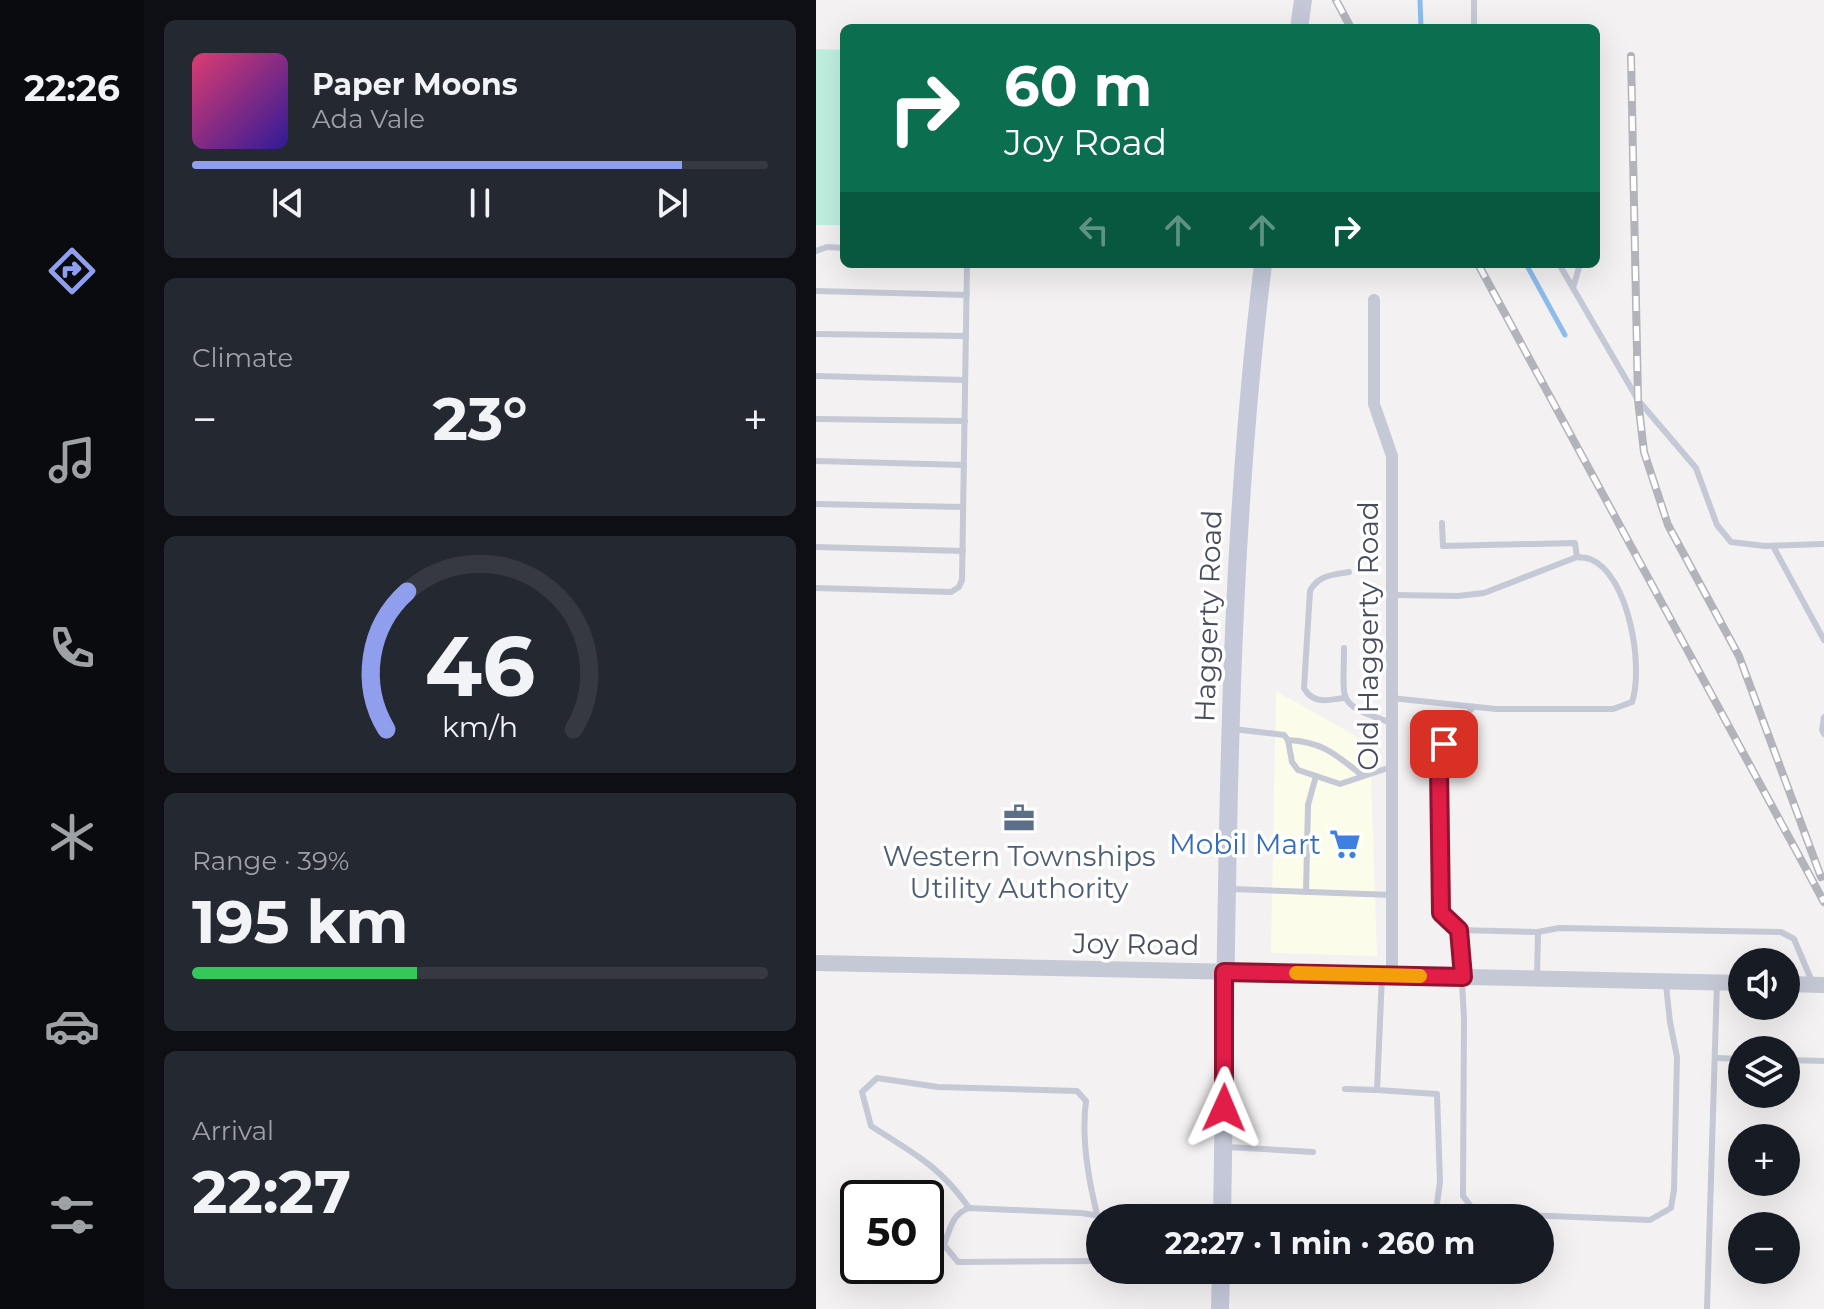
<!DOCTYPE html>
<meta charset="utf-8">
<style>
body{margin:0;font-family:Montserrat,sans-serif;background:#242831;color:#f1f3f6;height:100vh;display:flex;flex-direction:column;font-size:30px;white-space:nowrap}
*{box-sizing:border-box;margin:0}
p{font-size:26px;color:#9ea1a6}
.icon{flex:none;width:44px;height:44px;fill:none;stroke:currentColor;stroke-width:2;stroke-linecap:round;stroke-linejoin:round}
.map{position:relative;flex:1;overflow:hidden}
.side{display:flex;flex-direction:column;gap:20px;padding:20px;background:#0d0f14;width:672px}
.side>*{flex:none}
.hud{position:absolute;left:24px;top:24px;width:760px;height:244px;border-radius:12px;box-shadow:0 8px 32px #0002;background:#0b6e4f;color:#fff;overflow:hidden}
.controls{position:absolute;left:912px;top:948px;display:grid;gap:16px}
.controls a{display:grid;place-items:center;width:72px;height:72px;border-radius:50%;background:#171b24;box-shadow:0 8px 32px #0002;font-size:40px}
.speed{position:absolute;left:24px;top:1180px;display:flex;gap:16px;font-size:40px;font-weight:700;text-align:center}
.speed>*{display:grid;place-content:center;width:104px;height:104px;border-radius:50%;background:#171b24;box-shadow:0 8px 32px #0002;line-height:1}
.speed .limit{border:4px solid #111;border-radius:12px;background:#fff;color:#111}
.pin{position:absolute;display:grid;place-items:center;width:68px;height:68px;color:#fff;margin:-34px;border-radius:16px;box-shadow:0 4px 12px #0006}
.me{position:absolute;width:88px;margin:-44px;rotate:1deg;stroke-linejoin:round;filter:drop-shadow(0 0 6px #0008)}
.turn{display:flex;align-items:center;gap:28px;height:168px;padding:0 32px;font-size:36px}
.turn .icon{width:104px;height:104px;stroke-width:2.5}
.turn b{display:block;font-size:56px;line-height:68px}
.lanes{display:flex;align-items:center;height:76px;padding:0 32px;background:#0003;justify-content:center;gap:40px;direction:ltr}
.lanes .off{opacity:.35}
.big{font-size:60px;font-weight:700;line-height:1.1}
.side .card{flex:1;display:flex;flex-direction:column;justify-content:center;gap:12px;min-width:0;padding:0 28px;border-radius:12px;background:#242831}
.side .dial{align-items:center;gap:0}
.dial svg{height:208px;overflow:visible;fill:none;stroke:#363941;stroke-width:7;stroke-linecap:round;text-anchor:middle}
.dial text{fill:#f1f3f6;stroke:none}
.song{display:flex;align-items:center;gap:24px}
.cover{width:96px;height:96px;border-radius:12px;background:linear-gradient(135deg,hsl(340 70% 55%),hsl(250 70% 35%))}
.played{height:8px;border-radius:4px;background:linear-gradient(90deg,#909eee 85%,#363941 85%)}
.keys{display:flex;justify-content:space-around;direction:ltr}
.heat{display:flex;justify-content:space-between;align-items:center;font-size:44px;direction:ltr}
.charge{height:12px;border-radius:6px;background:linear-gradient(90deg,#34c759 39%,#363941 0)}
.trip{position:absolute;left:270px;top:1204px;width:468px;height:80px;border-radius:40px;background:#171b24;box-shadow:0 8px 32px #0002;font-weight:700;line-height:80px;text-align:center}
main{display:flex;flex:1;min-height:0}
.dock{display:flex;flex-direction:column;width:144px;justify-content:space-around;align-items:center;background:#090b0e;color:#9ea1a6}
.dock .icon{width:56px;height:56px}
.dock .active{color:#909eee}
.dock b{font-size:36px;color:#f1f3f6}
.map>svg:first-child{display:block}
.commercial{fill:#fcfceb}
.green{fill:#c0f0e1}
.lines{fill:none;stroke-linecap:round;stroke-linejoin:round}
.stream{stroke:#8dbcec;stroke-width:5}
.service{stroke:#c5c8d5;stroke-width:6}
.minor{stroke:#c5c8d5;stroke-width:12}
.tertiary{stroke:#c5c8d5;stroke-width:16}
.secondary{stroke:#c4c8d9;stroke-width:18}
.rail-casing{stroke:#b3b3bb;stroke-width:8}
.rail{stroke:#fff;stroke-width:5;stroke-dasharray:15;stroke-linecap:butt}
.route-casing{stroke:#92132f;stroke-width:20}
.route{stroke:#e11d48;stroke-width:14}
.slow{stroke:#f59e0b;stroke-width:14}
.labels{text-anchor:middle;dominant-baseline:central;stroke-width:7;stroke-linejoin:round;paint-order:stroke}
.street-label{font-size:28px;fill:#484d5e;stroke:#fff}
.shop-label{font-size:28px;fill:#366cbe;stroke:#fff;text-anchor:end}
.service-label{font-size:28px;fill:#4e5e75;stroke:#fff}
</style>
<main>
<nav class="dock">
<b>22:26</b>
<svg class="icon active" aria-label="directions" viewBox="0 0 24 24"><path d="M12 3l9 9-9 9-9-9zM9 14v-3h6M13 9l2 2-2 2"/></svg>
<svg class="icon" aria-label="music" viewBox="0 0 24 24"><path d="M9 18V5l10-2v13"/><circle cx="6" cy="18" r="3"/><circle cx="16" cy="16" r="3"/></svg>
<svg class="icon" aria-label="phone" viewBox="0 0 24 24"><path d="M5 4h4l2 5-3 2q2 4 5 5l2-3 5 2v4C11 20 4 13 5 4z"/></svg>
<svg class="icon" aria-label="climate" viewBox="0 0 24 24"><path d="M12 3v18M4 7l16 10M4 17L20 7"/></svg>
<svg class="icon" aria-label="car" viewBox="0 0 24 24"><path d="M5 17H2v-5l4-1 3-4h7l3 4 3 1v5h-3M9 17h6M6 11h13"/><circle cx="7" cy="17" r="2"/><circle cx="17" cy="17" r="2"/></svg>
<svg class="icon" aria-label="filters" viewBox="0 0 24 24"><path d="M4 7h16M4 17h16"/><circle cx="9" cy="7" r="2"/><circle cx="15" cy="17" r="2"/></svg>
</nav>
<section class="side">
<div class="card">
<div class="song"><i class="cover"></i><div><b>Paper Moons</b><p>Ada Vale</p></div></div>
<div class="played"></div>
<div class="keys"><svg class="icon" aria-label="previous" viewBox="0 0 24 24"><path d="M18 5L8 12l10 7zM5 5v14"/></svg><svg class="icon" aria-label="pause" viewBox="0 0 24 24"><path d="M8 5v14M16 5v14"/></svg><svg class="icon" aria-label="next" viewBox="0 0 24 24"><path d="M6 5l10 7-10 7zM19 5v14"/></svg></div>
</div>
<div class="card"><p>Climate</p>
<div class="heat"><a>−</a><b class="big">23°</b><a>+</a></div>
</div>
<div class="card dial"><svg viewBox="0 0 100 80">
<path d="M14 69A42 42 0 1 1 86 69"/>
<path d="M14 69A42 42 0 0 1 22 16" stroke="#909eee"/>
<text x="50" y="56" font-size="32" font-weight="700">46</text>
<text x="50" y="72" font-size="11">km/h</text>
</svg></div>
<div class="card"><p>Range · 39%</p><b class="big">195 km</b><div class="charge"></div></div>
<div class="card"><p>Arrival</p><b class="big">22:27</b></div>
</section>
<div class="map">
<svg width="1008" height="1309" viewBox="0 0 1008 1309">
<rect width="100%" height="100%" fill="#f3f1f1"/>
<!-- commercial -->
<polygon class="commercial" points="460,691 554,744 561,956 455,953"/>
<!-- green -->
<polygon class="green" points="0,49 28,50 28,225 0,225"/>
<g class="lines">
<!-- stream -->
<g class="stream">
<polyline points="604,0 605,28"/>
<polyline points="710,264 749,335"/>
</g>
<!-- service -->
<g class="service">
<polyline points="658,28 658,0"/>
<polyline points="0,251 11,247 28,248"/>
<polyline points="743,264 822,400 880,468 901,525 915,542 949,546 1008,544"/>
<polyline points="757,288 764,264"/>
<polyline points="0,291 151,295"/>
<polyline points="0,334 150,336"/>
<polyline points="0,376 149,380"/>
<polyline points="0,419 149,421"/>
<polyline points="0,461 148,465"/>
<polyline points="0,504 147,507"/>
<polyline points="626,523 627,546 759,543 761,557"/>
<polyline points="957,546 1008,640"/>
<polyline points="0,547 147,551"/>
<polyline points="0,588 135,592 143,587 146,580 151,264"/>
<path d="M528,648C528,705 519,702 575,723"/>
<path d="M528,698C512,700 497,705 488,688L494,591C502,575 517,575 533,572"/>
<path d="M575,698L680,709H797L816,702C828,667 813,574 774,559C770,557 765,558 761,557L668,593L642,596L577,595"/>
<polyline points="1008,717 1006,730 1008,734"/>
<polyline points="417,729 468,735 472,740 476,762 482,770 524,784 575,767"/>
<path d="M472,740C508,742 520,755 547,776"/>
<polyline points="415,889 576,895"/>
<polyline points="490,892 492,805 500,776"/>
<polyline points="643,930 625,913 623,767 628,744 657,707"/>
<polyline points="721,978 722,932"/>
<polyline points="850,985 854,1022 861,1057 858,1190 855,1208 834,1220 660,1213 647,1196 648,1018 643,930 722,932 743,928 965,932 978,939 997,984"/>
<polyline points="901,1058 926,1059"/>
<polyline points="970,1060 1008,1061"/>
<polyline points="529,1089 561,1090 566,976"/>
<polyline points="561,1090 621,1094 624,1182 619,1218"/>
<polyline points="411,1147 497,1152"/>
<path d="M153,1208C125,1167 96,1152 55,1126L46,1092L61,1078L122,1087L261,1091L270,1101C265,1138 272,1178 281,1214"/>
<path d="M284,1261L142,1262L128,1245C134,1229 136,1214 153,1208L265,1213L298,1218"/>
<polyline points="891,1309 901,982"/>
</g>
<!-- minor -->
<polyline class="minor" points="558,300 558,404 576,456 576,976"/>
<!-- tertiary -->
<g class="tertiary">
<polyline points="0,963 926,983"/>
<polyline points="970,984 1008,985"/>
</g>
<!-- secondary -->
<g class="secondary">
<polyline points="483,28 487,0"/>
<path d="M406,1218C412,900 408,580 447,264"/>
<polyline points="404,1309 405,1270"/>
</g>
<defs>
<g id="rail">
<polyline points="520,0 535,28"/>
<polyline points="815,56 822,400 828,452 852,525 923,656 1005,877"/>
<polyline points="662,264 1008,902"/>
</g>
</defs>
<!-- rail casing -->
<use href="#rail" class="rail-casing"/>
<!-- rail -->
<use href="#rail" class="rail"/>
</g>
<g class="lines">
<defs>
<polyline id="route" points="408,1108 408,972 647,977 643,930 625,913 623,767 628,744"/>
</defs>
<!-- route casing -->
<use href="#route" class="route-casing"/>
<!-- route -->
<use href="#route" class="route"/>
<!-- slow -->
<polyline class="slow" points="480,973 604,976"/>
</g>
<!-- icons -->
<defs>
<symbol id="office-bare" viewBox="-9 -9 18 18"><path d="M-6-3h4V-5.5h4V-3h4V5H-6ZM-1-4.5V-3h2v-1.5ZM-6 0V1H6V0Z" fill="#5c6f8a" stroke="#fff" stroke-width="2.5" paint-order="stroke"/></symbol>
<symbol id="supermarket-bare" viewBox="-9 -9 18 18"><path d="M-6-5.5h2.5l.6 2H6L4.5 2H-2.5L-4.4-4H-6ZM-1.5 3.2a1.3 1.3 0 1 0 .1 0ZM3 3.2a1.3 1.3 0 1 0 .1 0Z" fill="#3f7fe0" stroke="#fff" stroke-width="2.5" paint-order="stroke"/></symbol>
</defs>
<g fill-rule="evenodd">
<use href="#office-bare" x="181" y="796" width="44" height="44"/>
<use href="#supermarket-bare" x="507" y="822" width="44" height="44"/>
</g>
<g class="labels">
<!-- street labels -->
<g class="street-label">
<text transform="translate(392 616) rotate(-88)">Haggerty Road</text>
<text transform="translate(552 636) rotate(-90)">Old Haggerty Road</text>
<text transform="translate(320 944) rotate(1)">Joy Road</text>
</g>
<!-- shop labels -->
<g class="shop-label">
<text x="505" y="844">Mobil Mart</text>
</g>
<!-- service labels -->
<g class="service-label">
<text x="203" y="856">Western Townships<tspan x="203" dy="32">Utility Authority</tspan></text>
</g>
</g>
</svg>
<div class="controls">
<a><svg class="icon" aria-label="sound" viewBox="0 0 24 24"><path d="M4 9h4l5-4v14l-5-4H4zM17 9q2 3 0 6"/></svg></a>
<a><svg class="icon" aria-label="layers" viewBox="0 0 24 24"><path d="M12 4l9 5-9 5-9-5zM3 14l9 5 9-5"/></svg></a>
<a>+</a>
<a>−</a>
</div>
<div class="speed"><div class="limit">50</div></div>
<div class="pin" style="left:628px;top:744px;background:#d93025"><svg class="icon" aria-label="arrive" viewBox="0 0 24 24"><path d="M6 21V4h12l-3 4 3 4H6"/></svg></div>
<svg class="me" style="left:408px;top:1108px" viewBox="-20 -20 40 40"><path d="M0-17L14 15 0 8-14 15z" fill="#e11d48" stroke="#fff" stroke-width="4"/></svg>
<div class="trip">22:27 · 1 min · 260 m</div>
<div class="hud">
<div class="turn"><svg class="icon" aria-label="right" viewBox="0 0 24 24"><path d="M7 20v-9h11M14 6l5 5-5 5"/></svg><div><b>60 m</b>Joy Road</div></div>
<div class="lanes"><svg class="icon off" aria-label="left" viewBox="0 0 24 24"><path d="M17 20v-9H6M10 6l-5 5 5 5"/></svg><svg class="icon off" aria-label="ahead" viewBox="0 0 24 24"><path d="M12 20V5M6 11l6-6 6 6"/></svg><svg class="icon off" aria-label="ahead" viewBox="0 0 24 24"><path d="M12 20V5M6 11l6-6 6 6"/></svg><svg class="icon" aria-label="right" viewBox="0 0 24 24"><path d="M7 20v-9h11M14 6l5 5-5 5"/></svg></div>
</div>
</div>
</main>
